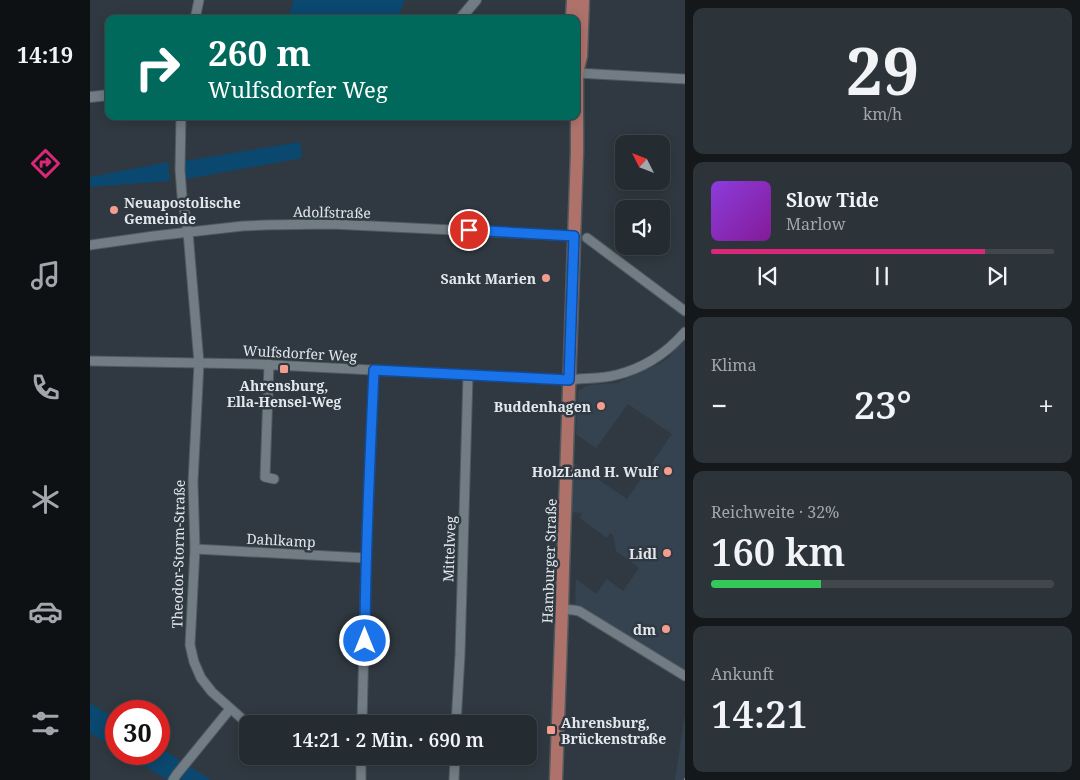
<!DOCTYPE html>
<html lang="de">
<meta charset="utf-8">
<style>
body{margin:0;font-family:"Noto Serif",serif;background:#2c3339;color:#f1f3f6;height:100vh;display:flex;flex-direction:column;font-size:19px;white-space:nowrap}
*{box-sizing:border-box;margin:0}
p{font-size:16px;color:#a3a7ab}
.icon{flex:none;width:28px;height:28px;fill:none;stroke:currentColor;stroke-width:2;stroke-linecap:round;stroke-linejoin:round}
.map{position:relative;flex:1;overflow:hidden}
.sheet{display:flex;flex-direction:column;gap:8px;padding:8px;background:#14181b;width:395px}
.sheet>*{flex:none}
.top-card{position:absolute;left:15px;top:15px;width:475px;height:105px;border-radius:10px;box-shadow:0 2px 12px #0003,0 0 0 1px #41474d;background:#00695c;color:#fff;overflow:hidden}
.needle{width:32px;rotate:312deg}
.fabs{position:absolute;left:525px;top:135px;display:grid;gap:10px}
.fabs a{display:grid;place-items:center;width:55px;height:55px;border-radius:10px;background:#242b31;box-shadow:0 2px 12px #0003,0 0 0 1px #41474d;font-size:25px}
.speed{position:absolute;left:15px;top:700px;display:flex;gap:10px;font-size:25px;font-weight:700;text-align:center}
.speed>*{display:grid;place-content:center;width:65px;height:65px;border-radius:50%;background:#242b31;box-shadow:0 2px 12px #0003,0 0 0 1px #41474d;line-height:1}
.speed .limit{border:8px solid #d22;background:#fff;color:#111}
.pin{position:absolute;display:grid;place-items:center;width:42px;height:42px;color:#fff;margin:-21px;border:2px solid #fff;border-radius:50%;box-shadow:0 1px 5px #0007}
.me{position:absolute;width:55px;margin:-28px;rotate:0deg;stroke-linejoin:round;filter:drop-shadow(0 0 4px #0008)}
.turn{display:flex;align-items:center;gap:18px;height:105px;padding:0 20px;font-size:22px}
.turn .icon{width:65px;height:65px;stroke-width:2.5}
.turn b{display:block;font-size:35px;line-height:42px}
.big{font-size:38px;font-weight:600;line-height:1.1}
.sheet .widget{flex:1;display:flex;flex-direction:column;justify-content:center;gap:8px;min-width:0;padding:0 18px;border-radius:10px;background:#2c3339}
.sheet .dial{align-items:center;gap:0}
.dial b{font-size:65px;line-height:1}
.song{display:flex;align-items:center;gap:15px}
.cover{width:60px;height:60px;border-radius:8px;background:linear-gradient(135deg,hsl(270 70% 55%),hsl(290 70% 35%))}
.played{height:5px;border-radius:2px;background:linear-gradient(90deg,#db2777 80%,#41474d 80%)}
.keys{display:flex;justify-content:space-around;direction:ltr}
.heat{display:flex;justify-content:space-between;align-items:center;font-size:28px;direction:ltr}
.charge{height:8px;border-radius:4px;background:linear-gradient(90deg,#34c759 32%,#41474d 0)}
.trip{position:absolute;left:149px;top:715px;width:298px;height:50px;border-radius:10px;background:#242b31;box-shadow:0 2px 12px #0003,0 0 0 1px #41474d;font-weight:600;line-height:50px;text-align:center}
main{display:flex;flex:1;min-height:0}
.tabs{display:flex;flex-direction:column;width:90px;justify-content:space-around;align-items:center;background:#0e1114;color:#a3a7ab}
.tabs .icon{width:35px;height:35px}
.tabs .current{color:#db2777}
.tabs b{font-size:22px;color:#f1f3f6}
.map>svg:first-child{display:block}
.built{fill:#34434f}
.green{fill:#0b486f}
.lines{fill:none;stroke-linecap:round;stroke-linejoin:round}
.minor-casing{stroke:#51585e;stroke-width:11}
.tertiary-casing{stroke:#51585e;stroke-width:12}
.primary-casing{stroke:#51585e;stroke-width:15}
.minor{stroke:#717c84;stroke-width:9}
.tertiary{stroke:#717c84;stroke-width:10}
.primary{stroke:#ae726b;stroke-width:12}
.rail{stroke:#878f95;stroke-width:2}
.route-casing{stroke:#114b97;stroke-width:12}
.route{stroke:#1a73e8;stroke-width:9}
.poi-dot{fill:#f49d8d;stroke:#303941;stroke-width:2}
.labels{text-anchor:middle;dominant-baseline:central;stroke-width:5;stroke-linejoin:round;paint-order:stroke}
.poi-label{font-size:14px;font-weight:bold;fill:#e2e8ed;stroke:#303941;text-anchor:end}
.street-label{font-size:14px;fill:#e2e8ed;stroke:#303941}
</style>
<main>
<nav class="tabs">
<b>14:19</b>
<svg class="icon current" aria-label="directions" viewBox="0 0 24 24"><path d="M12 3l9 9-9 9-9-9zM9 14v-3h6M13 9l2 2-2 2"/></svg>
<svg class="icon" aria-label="music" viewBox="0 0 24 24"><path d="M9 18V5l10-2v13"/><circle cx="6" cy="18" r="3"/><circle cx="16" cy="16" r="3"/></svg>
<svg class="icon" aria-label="phone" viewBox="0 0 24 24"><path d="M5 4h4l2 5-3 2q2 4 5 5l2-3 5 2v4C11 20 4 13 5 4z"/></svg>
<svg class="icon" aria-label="climate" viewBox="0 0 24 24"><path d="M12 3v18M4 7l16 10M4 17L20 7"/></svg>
<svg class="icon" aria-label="car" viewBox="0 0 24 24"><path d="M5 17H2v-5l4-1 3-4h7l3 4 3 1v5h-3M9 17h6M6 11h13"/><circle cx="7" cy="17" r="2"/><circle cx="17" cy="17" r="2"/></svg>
<svg class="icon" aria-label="filters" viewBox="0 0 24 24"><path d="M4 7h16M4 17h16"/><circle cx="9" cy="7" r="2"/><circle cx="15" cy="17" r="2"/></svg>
</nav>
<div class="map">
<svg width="595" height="780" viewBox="0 0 595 780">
<rect width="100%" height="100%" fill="#303941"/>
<!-- built -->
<g class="built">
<polygon points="595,337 595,672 485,607 486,579 506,594 517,579 533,591 549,568 526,551 523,535 520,533 517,538 490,518 492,513 480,512 481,461 537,499 582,434 538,404 506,448 486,434 488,391 499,385 527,383 571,363 580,356"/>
<polygon points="595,714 595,780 585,780 588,760"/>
</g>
<!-- green -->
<g class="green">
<polygon points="204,0 315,0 307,19 198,19"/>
<polygon points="210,142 212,158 96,179 94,161"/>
<polygon points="78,162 80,181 0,187 0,177"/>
<polygon points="0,703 26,719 26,749 0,733"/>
<polygon points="69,747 121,780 78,780 35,754 69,754"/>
</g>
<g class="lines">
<defs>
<g id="minor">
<polyline points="105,19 109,0"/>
<polyline points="487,73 595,79"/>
<polyline points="91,116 90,170 92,196 98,232 109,363 103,482 105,549 100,645 104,662 111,678 122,692 158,724"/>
<polyline points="497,238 595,311"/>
<polyline points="0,245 64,236 153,226 176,225 241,224 484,236"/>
<path d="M0,361L164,364L479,380C494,378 512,379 526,375C555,368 576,354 595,332"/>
<polyline points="179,364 175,477 184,479"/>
<polyline points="105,549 276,558"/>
<polyline points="472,609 483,610 489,611 595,676"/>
<polyline points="272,724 276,558 284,370"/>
<polyline points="366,724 370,655 378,375"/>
<polyline points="83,780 87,774 140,709"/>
<polyline points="271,780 271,756"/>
<polyline points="364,780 365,756"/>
</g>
<g id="tertiary">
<polyline points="370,19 386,0"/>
<polyline points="0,97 19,95"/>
</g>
<g id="primary">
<polyline points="482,19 483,0"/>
<polyline points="466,780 472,609 473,569 487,152 487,73 491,56 493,0"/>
</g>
</defs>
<!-- minor casing -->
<use href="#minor" class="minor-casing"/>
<!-- tertiary casing -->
<use href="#tertiary" class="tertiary-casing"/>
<!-- primary casing -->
<use href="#primary" class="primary-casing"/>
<!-- minor -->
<use href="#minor" class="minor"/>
<!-- tertiary -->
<use href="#tertiary" class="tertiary"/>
<!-- primary -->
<use href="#primary" class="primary"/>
<!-- rail -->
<polyline class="rail" points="595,780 595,779"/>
</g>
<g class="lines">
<defs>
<path id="route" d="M275,641C275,551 280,460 284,370L479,380L484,236L379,230"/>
</defs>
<!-- route casing -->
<use href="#route" class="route-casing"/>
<!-- route -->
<use href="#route" class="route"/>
</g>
<!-- markers -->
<g class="poi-dot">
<circle cx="24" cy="210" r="5"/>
<circle cx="456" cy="278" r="5"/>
<rect x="189" y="364" width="10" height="10" rx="2.5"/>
<circle cx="511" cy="406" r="5"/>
<circle cx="578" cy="471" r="5"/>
<circle cx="577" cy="553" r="5"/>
<circle cx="576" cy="629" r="5"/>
<rect x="456" y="725" width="10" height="10" rx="2.5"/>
</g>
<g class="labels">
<!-- poi labels -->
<g class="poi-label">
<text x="34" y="202" text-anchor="start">Neuapostolische<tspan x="34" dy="16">Gemeinde</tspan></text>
<text x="446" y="278">Sankt Marien</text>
<text x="194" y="385" text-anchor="middle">Ahrensburg,<tspan x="194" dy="16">Ella-Hensel-Weg</tspan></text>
<text x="501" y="406">Buddenhagen</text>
<text x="568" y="471">HolzLand H. Wulf</text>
<text x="567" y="553">Lidl</text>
<text x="566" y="629">dm</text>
<text x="471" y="722" text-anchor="start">Ahrensburg,<tspan x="471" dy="16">Brückenstraße</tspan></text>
</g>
<!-- street labels -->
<g class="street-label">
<text transform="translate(242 212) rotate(1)">Adolfstraße</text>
<text transform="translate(210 353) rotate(3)">Wulfsdorfer Weg</text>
<text transform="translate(191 540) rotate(3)">Dahlkamp</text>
<text transform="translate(359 549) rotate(-88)">Mittelweg</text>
<text transform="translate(88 554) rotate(-89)">Theodor-Storm-Straße</text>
<text transform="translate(459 561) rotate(-88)">Hamburger Straße</text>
</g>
</g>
</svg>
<div class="fabs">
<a><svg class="needle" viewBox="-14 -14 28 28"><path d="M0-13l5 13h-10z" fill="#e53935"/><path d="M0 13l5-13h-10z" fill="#a3a7ab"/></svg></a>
<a><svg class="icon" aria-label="sound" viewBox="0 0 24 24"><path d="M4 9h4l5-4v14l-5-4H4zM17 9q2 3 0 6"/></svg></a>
</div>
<div class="speed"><div class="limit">30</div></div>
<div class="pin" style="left:379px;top:230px;background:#d93025"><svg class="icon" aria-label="arrive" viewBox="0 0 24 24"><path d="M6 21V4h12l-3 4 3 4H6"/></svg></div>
<svg class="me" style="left:275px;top:641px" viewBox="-20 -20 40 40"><circle r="17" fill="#1a73e8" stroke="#fff" stroke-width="3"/><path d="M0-11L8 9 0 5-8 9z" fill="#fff"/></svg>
<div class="trip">14:21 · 2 Min. · 690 m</div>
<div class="top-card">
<div class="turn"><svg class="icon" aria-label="right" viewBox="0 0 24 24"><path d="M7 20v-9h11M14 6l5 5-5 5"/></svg><div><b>260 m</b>Wulfsdorfer Weg</div></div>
</div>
</div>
<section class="sheet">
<div class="widget dial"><b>29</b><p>km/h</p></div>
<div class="widget">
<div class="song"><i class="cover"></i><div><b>Slow Tide</b><p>Marlow</p></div></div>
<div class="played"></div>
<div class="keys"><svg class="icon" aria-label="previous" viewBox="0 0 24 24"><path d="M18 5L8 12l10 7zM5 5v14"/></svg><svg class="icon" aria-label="pause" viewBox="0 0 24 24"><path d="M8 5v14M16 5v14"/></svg><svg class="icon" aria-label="next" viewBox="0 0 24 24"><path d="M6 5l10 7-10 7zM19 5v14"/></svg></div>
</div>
<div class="widget"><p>Klima</p>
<div class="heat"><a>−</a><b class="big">23°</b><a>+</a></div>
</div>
<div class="widget"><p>Reichweite · 32%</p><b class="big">160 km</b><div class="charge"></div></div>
<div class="widget"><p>Ankunft</p><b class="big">14:21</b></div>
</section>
</main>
